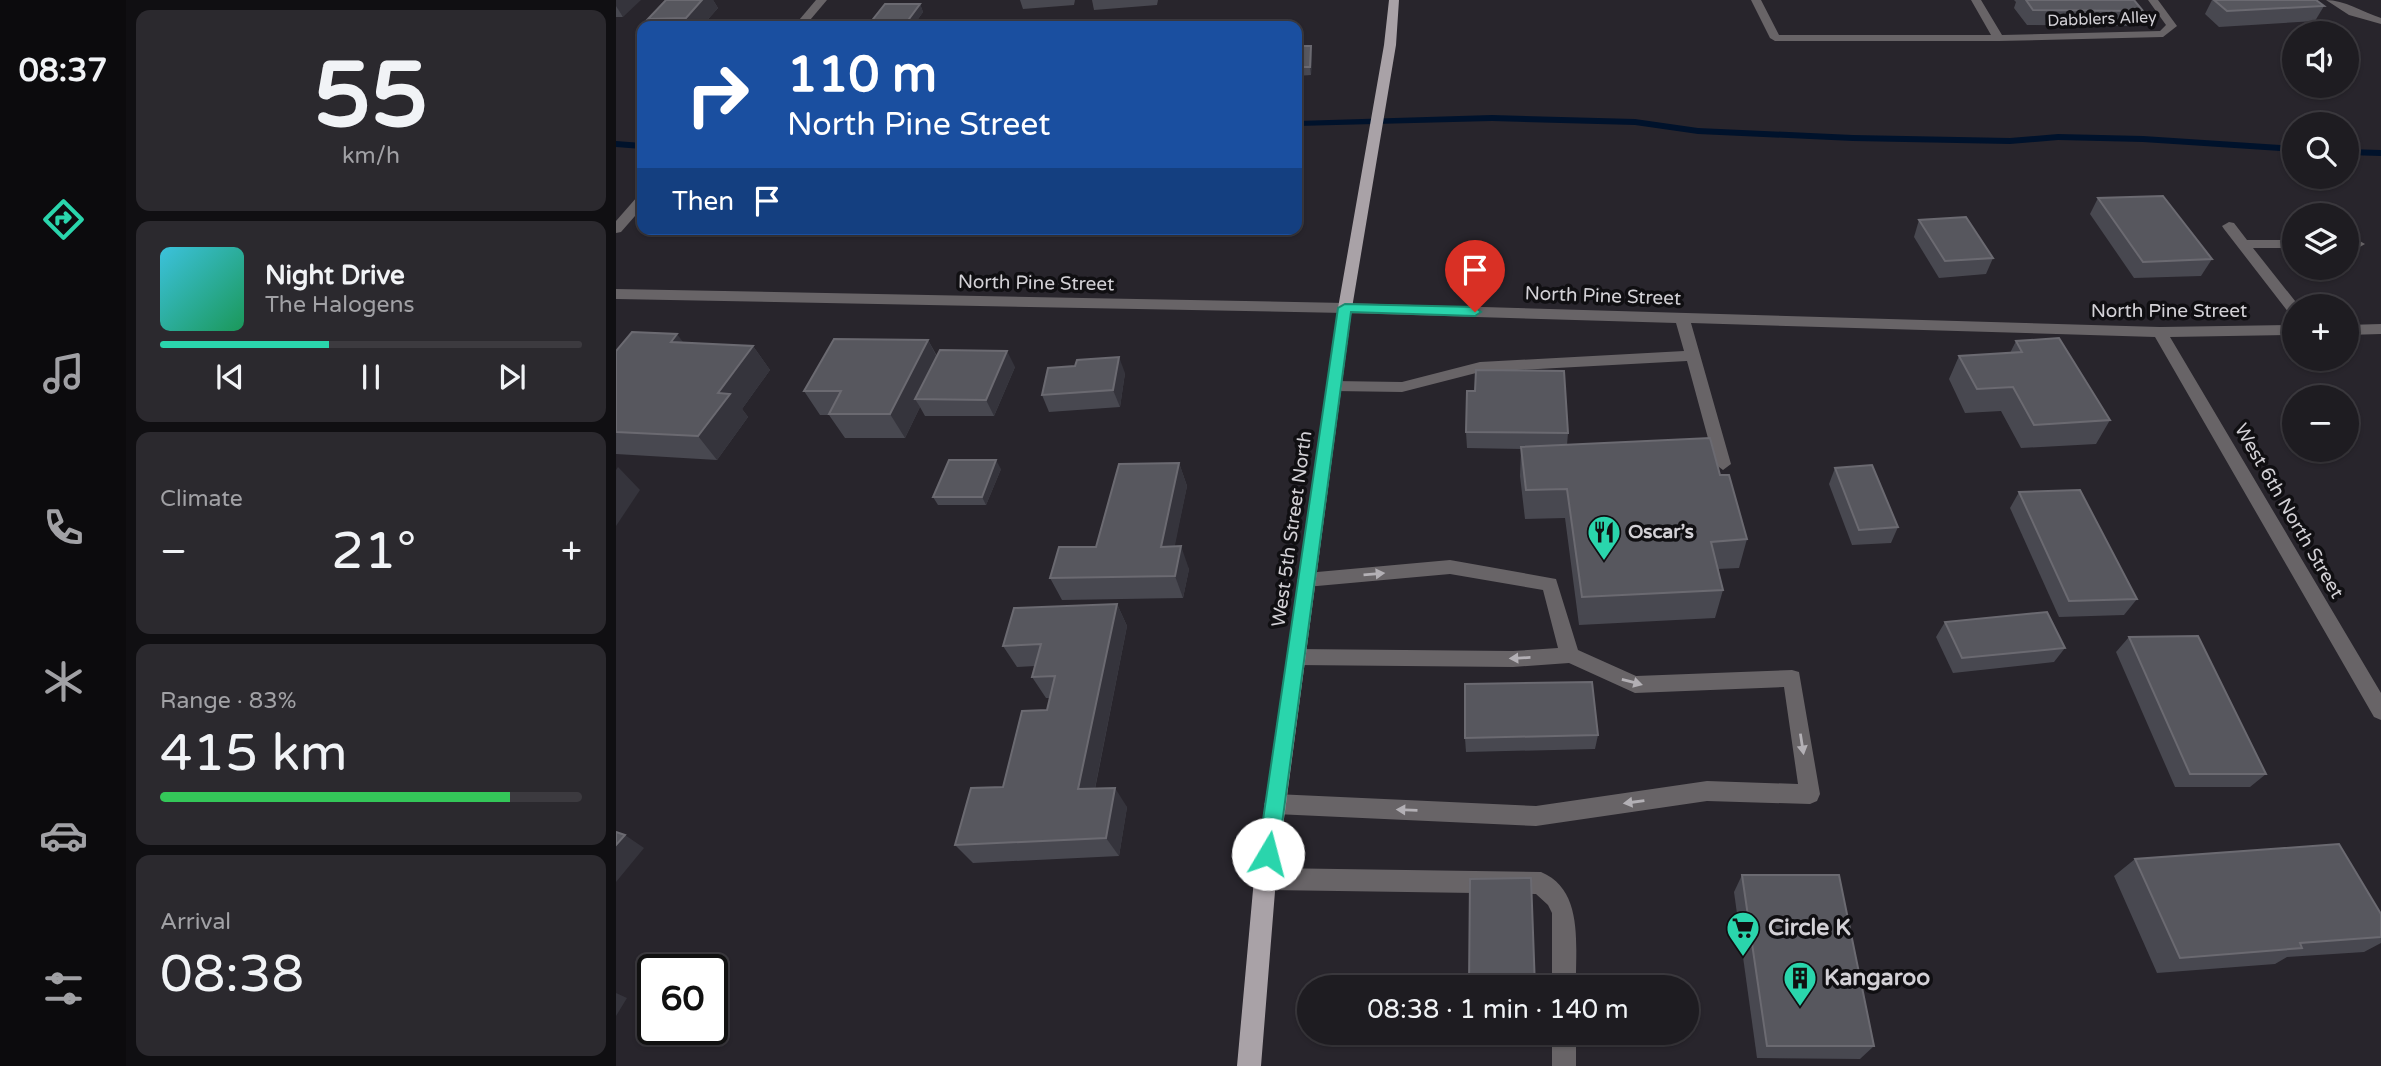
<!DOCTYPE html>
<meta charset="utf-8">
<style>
body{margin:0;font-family:"Varela Round",sans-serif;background:#2b292e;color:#f1f3f6;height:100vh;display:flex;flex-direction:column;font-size:26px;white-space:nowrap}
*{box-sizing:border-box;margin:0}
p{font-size:23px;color:#a1a1a5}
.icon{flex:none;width:38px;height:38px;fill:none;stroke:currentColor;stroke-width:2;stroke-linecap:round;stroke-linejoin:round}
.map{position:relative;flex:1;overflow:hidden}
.details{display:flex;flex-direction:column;gap:10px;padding:10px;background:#100f12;width:490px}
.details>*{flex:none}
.banner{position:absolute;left:21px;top:21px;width:665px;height:214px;border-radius:14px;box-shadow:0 2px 5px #0004,0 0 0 2px #3c3a3f;background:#1a4fa0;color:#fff;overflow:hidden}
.controls{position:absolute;left:1666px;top:21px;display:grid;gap:14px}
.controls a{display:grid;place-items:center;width:77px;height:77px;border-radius:50%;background:#1e1c21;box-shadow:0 2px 5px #0004,0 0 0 2px #3c3a3f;font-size:35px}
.speed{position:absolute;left:21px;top:954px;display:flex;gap:14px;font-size:35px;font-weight:700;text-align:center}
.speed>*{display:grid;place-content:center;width:91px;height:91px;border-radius:50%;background:#1e1c21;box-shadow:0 2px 5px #0004,0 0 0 2px #3c3a3f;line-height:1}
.speed .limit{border:4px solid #111;border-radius:10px;background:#fff;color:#111}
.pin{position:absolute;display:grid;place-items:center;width:60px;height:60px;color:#fff;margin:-72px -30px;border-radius:50% 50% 50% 0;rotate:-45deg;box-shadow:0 0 7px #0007}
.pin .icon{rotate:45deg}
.me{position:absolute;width:77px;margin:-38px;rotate:8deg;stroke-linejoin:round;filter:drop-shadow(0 0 5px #0008)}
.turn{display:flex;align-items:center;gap:24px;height:147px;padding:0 35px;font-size:32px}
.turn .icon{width:91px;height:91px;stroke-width:2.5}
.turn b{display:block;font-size:49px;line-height:60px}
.then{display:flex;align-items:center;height:66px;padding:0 35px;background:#0003;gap:14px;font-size:26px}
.big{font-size:52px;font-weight:600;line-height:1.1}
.details .tile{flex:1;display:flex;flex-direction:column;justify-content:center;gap:10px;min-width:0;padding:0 24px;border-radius:14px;background:#2b292e}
.details .dial{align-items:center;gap:0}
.dial b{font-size:91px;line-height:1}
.song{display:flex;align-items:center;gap:21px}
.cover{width:84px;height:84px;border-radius:10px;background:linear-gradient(135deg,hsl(190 70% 55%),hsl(150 70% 35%))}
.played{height:7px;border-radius:4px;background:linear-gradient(90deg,#2ad5ac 40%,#3c3a3f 40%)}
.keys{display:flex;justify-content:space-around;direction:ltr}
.heat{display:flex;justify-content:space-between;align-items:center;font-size:38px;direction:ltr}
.charge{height:10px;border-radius:5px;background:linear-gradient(90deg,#34c759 83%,#3c3a3f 0)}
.trip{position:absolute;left:681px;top:975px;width:402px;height:70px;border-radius:35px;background:#1e1c21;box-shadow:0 2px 5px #0004,0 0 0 2px #3c3a3f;font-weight:600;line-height:70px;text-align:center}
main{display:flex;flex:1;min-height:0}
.menu{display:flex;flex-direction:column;width:126px;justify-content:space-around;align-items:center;background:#0c0b0d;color:#a1a1a5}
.menu .icon{width:49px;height:49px}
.menu .active{color:#2ad5ac}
.menu b{font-size:32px;color:#f1f3f6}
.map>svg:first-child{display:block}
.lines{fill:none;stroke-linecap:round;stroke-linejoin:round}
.stream{fill:#00122b;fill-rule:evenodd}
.minor{fill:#686467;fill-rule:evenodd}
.major{fill:#a9a2a7;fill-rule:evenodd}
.wall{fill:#484850}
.shaded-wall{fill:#35343c}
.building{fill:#57575e;stroke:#6b6a71;stroke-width:2}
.oneway{fill:#b3b0b5}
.route{fill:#2ad5ac;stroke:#1b8a70;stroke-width:2}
.labels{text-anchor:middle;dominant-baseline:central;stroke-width:7;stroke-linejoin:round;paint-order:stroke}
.far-street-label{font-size:16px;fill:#d3d1d6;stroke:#100f12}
.street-label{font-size:19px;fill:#d3d1d6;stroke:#100f12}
.poi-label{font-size:19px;font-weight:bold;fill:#d3d1d6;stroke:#100f12;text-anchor:start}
.near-poi-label{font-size:23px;font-weight:bold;fill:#d3d1d6;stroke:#100f12;text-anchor:start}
</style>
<main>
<nav class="menu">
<b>08:37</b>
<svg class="icon active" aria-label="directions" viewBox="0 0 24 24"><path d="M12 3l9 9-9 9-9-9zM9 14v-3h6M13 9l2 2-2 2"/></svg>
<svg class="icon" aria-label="music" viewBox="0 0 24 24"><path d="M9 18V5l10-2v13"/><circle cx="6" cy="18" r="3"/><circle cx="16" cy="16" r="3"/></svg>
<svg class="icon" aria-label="phone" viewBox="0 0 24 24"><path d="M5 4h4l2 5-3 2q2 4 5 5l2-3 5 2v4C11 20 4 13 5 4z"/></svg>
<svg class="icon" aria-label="climate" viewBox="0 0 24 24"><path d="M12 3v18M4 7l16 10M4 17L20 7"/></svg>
<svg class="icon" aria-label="car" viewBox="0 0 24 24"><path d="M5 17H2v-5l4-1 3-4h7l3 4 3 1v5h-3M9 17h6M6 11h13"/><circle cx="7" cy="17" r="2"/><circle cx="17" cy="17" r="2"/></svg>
<svg class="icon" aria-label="filters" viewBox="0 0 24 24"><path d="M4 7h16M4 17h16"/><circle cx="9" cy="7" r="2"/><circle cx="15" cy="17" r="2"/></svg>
</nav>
<section class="details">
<div class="tile dial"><b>55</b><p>km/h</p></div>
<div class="tile">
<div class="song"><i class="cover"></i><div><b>Night Drive</b><p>The Halogens</p></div></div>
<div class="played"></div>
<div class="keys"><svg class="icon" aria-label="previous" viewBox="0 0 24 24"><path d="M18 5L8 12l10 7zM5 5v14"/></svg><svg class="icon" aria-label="pause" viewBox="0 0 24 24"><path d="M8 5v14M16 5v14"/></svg><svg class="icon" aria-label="next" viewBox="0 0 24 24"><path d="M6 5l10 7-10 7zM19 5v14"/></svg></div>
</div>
<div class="tile"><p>Climate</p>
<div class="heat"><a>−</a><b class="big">21°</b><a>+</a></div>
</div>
<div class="tile"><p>Range · 83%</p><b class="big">415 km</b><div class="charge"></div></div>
<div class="tile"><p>Arrival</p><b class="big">08:38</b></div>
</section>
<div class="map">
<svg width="1765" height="1066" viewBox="0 0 1765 1066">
<rect width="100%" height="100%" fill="#28252c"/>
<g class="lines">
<!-- stream -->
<g class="stream">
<polygon points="876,115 1019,119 1082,128 1237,135 1394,138 1442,134 1527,136 1678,146 1678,152 1527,142 1442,140 1394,144 1237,141 1082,134 1019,125 876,121 681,126 681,121"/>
<polygon points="0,141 26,143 26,149 0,147"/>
<polygon points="1731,149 1765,150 1765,156 1731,155"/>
</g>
<!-- minor -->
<g class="minor">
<polygon points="200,0 211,0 189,26 178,26"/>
<polygon points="1135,0 1145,0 1163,35 1375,35 1355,0 1365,0 1386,35 1544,31 1550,25 1532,0 1542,0 1561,26 1547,37 1382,41 1159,41 1154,38"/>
<path d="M1710,0C1728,0 1747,12 1765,18V24L1733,15Z"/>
<polygon points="26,196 26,208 5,232 0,233 0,221 21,197"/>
<polygon points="1613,222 1618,223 1631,240 1678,240 1678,248 1637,248 1683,306 1678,306 1678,315 1673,313 1608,229 1606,226"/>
<polygon points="1731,240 1742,240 1749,244 1742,248 1731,248"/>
<polygon points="0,289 729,303 1544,327 1678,325 1678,335 1554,337 1765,693 1765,720 1758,717 1539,337 1075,323 1115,464 1107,470 1099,464 1071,361 864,372 786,392 718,391 710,386 718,381 786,382 864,362 1068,351 1060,323 729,313 0,299"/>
<polygon points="1765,324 1765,334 1731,335 1731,325"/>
<polygon points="834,560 940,579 962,650 1020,676 1176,670 1183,672 1204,794 1201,801 1194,804 1091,801 920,826 659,814 652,811 648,804 652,797 659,794 920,806 1091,781 1182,784 1168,687 1019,693 953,663 897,667 680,665 673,663 670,657 673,651 680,649 897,651 942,648 927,590 834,574 690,587 684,585 681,580 684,575 690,573"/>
<path d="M649,868L925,872C969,890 959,948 960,987H936V913L932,905L920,894L649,890L641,887L638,879L641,871Z"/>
<rect x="936" y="1032" width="24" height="34"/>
</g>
<!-- major -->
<polygon class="major" points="773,0 783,0 780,45 736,308 660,879 645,1066 621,1066 638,879 722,308 768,45"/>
</g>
<!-- wall -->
<g class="wall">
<polygon points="0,0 7,17 0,17"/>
<polygon points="50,0 97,0 102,8 86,26 36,26 32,19"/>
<polygon points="404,0 459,0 458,5 407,9"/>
<polygon points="476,0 542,0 541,5 478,10"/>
<polygon points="1398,0 1518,0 1527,11 1520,26 1411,25 1398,8 1400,2"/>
<polygon points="1596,0 1700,0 1708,6 1699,21 1603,27 1589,14"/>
<polygon points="304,4 307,12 297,26 256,26 254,23"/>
<polygon points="681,46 696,54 695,75 681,76"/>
<polygon points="1482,198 1596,259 1585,276 1518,278 1474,214"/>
<polygon points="1303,220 1377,258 1370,274 1323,278 1298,237"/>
<polygon points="103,229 157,229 156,231 106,233"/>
<polygon points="312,340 321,356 399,367 378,416 309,416 304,407 289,438 229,438 213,415 204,415 188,391"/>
<polygon points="1400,341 1494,420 1480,444 1405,448 1385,411 1349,413 1333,379 1343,356 1394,353"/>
<polygon points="68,343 137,346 154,370 126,409 132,417 101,460 0,454 0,351"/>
<polygon points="509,373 504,407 433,412 426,395"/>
<polygon points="850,432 952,433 951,445 1104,475 1131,539 1123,568 1101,569 1107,590 1099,618 963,625 949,518 909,519 904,476 905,449 851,448"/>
<polygon points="563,463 571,486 558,547 573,569 567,598 446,600 434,578 480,547"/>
<polygon points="1219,468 1282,527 1275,543 1236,545 1213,484"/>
<polygon points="385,469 370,505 322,505 317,497"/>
<polygon points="1403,492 1521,599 1508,615 1443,617 1394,508"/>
<polygon points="501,604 511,626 479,789 511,807 503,856 357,863 339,845 387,787 431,710 434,698 430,698 416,677 419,666 401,667 387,646"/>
<polygon points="1329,622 1449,648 1438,662 1337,673 1320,637"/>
<polygon points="1513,637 1650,774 1634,787 1559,787 1500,652"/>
<polygon points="982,735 979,749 850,752 849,738"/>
<polygon points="1519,859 1765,914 1765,943 1748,952 1671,957 1659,964 1541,973 1498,876"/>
<polygon points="1126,875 1258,1046 1244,1059 1141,1058 1118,892"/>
</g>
<!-- shaded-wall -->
<g class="shaded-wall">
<polygon points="0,0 25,0 7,17 0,6"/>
<polygon points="86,0 97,0 102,8 86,26 74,26 70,18"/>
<polygon points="304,4 307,12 297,26 291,26 290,23"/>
<polygon points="695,46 696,54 695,75 694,67"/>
<polygon points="61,334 79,358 55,342"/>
<polygon points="312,340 324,363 299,399 304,407 289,438 274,414"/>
<polygon points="137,346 154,370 126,409 132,417 101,460 82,436 102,393"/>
<polygon points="391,351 399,367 378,416 370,400"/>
<polygon points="503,357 509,373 504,407 497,390"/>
<polygon points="380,460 385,469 370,505 366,497"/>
<polygon points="563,463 571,486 554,570 545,547"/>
<polygon points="2,467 24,490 0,526 0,470"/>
<polygon points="565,546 573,569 567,598 559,576"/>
<polygon points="501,604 511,626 475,808 462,789"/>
<polygon points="499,788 511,807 503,856 490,838"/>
<polygon points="9,835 28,848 0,882 0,845"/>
<polygon points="0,993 11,998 0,1016"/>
</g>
<!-- building -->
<g class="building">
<polygon points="50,0 86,0 70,18 32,19"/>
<polygon points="1410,0 1518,0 1527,11 1417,10"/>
<polygon points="1598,0 1700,0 1708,6 1611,11"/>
<polygon points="269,4 304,4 290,23 254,23"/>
<polygon points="681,46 695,46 694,67 681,67"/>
<polygon points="1547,196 1596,259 1527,262 1482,198"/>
<polygon points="1350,217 1377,258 1329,261 1303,220"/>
<polygon points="16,332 61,334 55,342 137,346 102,393 114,394 82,436 0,432 0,351"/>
<polygon points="1443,338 1494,420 1418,425 1397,387 1361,389 1343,356 1406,352 1400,341"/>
<polygon points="218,339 312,340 274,414 213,414 225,391 188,391"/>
<polygon points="324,350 391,351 370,400 299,399"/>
<polygon points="503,357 497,390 426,395 432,368 459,366 461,360"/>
<polygon points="860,370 948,371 952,433 850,432 851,391 859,391"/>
<polygon points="1094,438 1104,475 1113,475 1131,539 1095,542 1107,590 966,597 951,489 910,490 905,447"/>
<polygon points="333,460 380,460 366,497 317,497"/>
<polygon points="563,463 545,547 565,546 559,576 434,578 443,547 480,547 503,464"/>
<polygon points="1256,465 1282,527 1243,530 1219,468"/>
<polygon points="1464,490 1521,599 1453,601 1403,492"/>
<polygon points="501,604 462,789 499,788 490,838 339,845 355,788 387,787 406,711 431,710 439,676 416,677 425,644 387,646 398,608"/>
<polygon points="1431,612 1449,648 1346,658 1329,622"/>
<polygon points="1582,636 1650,774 1574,774 1513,637"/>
<polygon points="976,682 982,735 849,738 849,684"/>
<polygon points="0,832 9,835 0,845"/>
<polygon points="1723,844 1765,914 1765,937 1684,943 1686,948 1564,958 1519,859"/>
<polygon points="1126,875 1223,875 1258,1046 1151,1046"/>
<polygon points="915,878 919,987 853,987 854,879"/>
</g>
<!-- one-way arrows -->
<defs><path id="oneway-solid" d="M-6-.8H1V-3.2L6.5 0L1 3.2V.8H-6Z" transform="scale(1.75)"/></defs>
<g class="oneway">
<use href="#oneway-solid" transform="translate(758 574) rotate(-5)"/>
<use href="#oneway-solid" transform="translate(904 658) rotate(177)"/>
<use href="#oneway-solid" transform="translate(1016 682) rotate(15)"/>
<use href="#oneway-solid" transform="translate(1186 744) rotate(81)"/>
<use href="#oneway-solid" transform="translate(1018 802) rotate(172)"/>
<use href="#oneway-solid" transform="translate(791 810) rotate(-178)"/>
</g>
<!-- route -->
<polygon class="route" points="729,304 859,307 865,312 859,316 735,312 662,854 659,861 652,864 645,861 642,854 722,308"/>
<!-- icons -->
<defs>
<symbol id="restaurant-pin" viewBox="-11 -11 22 30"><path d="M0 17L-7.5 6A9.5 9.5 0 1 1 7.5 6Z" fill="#2ad5ac" stroke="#100f12"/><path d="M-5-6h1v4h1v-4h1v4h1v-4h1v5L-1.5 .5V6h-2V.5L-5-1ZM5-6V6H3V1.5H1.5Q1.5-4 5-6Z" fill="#111"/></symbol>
<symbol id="supermarket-pin" viewBox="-11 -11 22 30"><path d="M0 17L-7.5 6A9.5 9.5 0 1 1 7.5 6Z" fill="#2ad5ac" stroke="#100f12"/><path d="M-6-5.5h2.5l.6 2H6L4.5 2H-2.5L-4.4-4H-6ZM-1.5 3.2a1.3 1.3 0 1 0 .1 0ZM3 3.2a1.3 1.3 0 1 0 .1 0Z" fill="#111"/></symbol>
<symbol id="building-pin" viewBox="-11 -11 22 30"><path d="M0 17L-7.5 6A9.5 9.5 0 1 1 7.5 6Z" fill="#2ad5ac" stroke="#100f12"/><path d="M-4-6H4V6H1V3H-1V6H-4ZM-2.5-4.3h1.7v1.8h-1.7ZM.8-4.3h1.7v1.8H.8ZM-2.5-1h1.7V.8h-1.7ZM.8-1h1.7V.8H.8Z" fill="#111"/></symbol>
</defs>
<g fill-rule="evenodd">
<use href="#restaurant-pin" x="969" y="513" width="38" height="52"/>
<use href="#supermarket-pin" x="1108" y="909" width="38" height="52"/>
<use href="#building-pin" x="1165" y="959" width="38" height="52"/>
</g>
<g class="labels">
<!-- far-street labels -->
<g class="far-street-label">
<text transform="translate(1486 19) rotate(-2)">Dabblers Alley</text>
</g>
<!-- street labels -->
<g class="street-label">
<text transform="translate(420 283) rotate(1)">North Pine Street</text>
<text transform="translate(987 296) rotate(2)">North Pine Street</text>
<text x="1553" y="311">North Pine Street</text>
<text transform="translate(1673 511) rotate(60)">West 6th North Street</text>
<text transform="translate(676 529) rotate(-82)">West 5th Street North</text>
</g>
<!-- poi labels -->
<g class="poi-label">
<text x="1012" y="532">Oscar’s</text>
</g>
<!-- near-poi labels -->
<g class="near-poi-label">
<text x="1152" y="928">Circle K</text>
<text x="1208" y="978">Kangaroo</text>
</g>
</g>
</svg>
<div class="controls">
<a><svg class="icon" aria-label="sound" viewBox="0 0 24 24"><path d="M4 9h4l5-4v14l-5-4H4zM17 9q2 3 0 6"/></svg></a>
<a><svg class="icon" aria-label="search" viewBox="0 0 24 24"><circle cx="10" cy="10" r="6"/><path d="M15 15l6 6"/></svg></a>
<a><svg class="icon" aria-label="layers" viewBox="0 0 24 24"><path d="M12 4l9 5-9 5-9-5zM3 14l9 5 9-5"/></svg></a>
<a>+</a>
<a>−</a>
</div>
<div class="speed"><div class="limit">60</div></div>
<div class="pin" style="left:859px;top:312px;background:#d93025"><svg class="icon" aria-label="arrive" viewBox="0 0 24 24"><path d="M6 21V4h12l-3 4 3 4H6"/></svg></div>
<svg class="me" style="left:652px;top:854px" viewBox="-20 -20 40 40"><circle r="19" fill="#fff"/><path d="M0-13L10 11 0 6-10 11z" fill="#2ad5ac"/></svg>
<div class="trip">08:38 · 1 min · 140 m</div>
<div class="banner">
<div class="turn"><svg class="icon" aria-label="right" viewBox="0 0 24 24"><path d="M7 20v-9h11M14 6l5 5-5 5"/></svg><div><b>110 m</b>North Pine Street</div></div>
<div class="then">Then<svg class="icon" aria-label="arrive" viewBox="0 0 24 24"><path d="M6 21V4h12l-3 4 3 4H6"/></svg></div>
</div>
</div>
</main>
